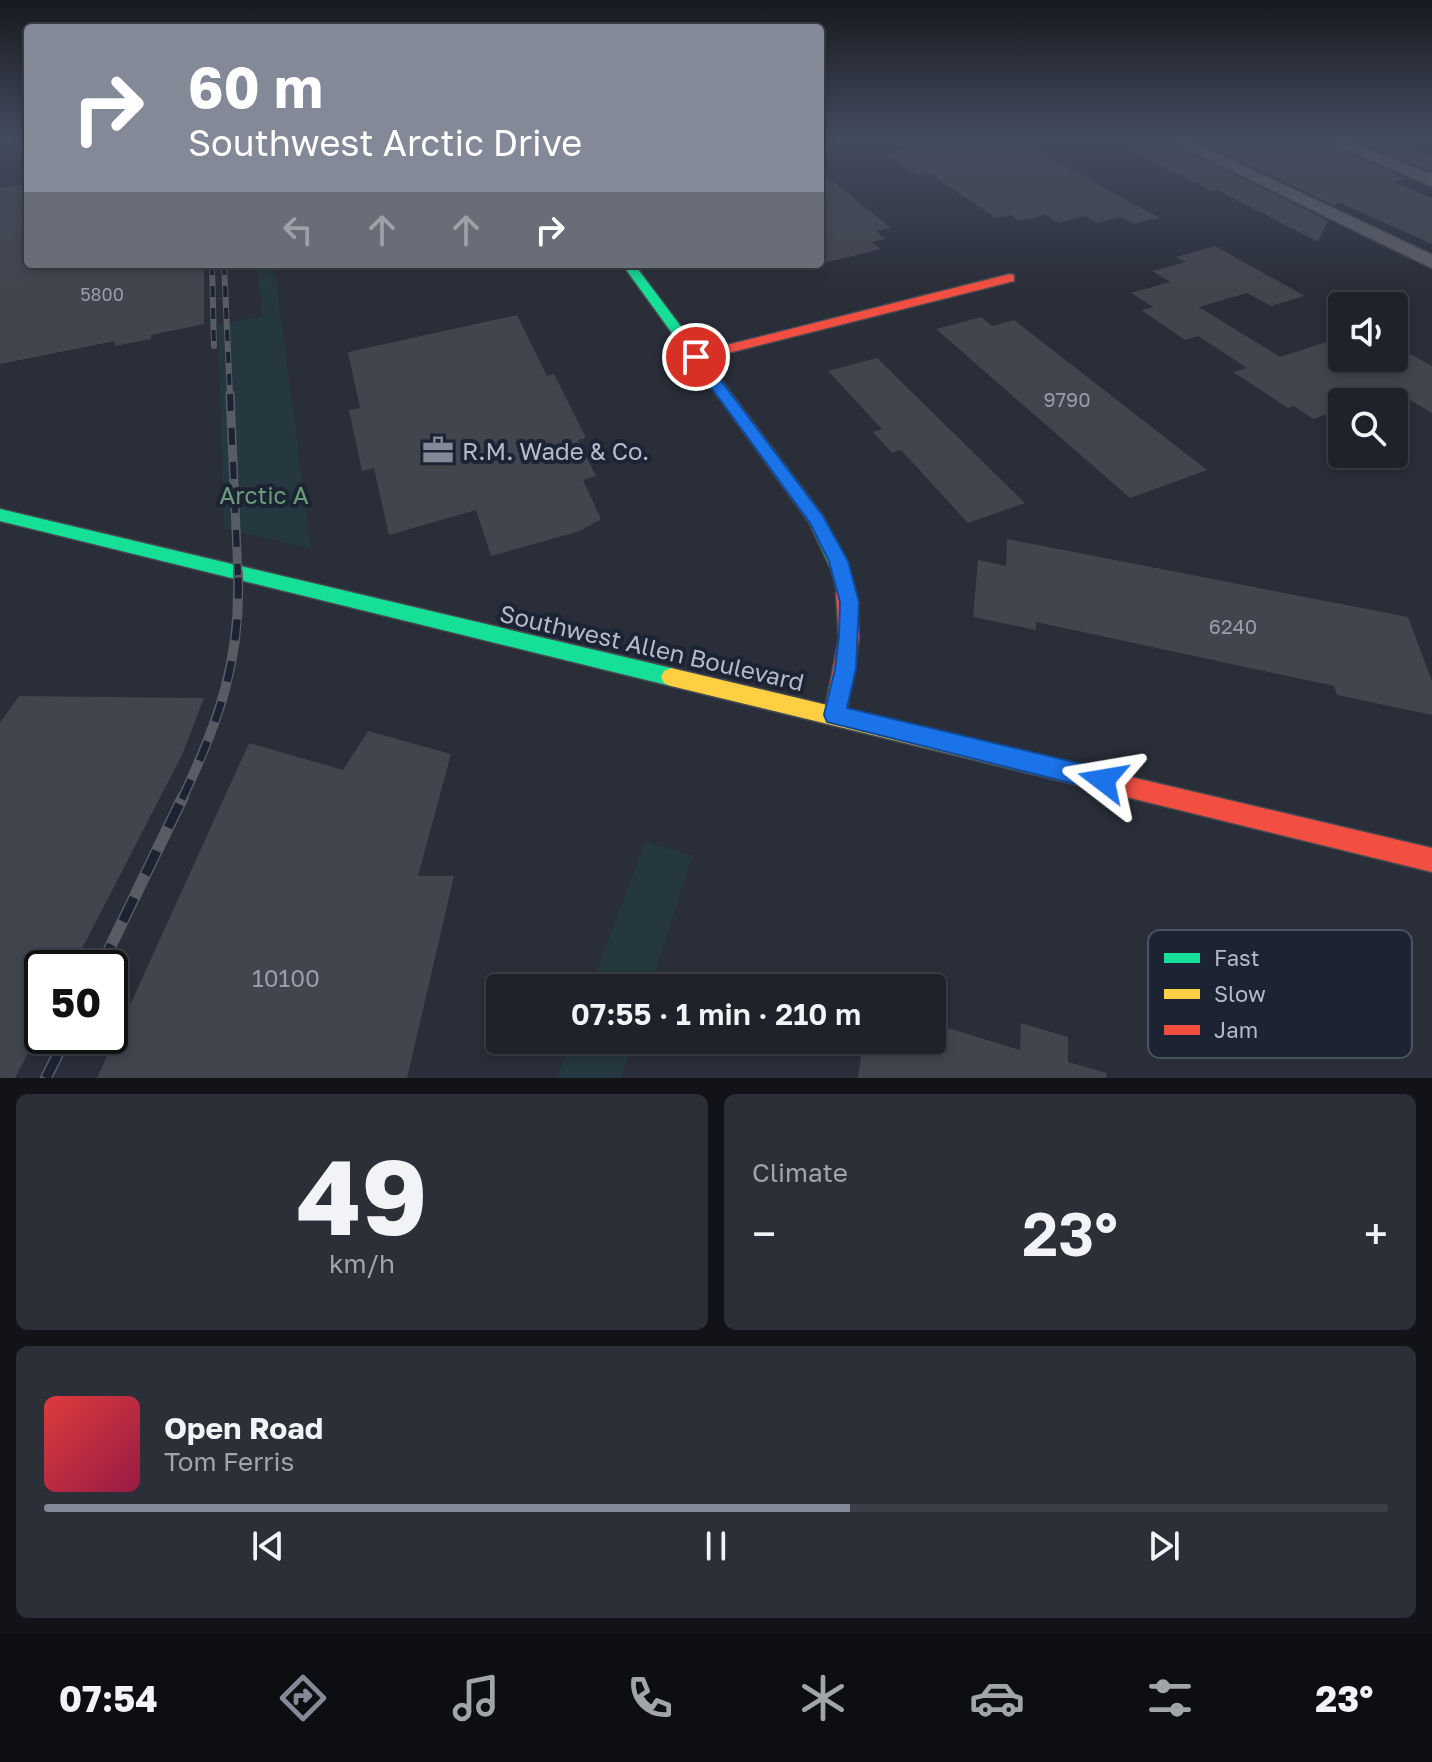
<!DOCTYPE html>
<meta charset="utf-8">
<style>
body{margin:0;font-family:"Golos Text",sans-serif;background:#2c2f37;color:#f1f3f6;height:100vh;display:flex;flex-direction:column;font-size:30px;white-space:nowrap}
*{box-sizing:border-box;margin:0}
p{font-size:26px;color:#a1a4a9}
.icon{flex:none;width:44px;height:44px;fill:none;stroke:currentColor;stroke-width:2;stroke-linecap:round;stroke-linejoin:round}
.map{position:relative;height:1078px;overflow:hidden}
.side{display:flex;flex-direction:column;gap:16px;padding:16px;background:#111318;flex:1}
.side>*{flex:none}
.hud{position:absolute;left:24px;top:24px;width:800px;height:244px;border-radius:8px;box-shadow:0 4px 12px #0003,0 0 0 2px #3c3f47;background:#838997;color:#fff;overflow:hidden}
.fabs{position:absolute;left:1328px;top:292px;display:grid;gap:16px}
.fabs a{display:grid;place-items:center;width:80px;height:80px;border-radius:8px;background:#1f222b;box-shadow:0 4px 12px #0003,0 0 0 2px #3c3f47;font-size:40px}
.speed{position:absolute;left:24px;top:950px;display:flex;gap:16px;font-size:40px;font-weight:700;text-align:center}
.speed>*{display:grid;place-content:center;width:104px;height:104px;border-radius:50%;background:#1f222b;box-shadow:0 4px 12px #0003,0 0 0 2px #3c3f47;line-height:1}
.speed .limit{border:4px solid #111;border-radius:12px;background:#fff;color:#111}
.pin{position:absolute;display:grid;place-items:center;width:68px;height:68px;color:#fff;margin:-34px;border:4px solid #fff;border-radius:50%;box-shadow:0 2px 8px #0007}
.me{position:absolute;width:88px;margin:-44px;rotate:284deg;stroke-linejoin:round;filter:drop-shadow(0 0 6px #0008)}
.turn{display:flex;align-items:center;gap:28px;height:168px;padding:0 32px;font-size:36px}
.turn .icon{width:104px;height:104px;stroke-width:2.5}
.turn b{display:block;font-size:56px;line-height:68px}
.lanes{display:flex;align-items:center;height:76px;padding:0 32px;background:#0003;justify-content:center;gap:40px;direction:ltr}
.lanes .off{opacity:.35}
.big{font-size:60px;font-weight:600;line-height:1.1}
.side .tile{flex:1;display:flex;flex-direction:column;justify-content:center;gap:12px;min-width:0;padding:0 28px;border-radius:12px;background:#2c2f37}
.side .dial{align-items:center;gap:0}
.dial b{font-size:104px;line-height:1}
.song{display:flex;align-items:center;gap:24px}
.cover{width:96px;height:96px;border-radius:12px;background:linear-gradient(135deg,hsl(0 70% 55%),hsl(340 70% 35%))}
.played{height:8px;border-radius:4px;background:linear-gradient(90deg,#838997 60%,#3c3f47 60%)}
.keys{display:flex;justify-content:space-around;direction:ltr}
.heat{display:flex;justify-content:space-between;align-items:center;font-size:44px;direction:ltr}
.side .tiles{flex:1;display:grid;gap:16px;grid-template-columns:1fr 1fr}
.tile:last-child{grid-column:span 2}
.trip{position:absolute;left:486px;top:974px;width:460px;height:80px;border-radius:8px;background:#1f222b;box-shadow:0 4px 12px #0003,0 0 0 2px #3c3f47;font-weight:600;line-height:80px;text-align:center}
.menu{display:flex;height:128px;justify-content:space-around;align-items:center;background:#0c0e11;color:#a1a4a9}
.menu .icon{width:56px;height:56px}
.menu .current{color:#838997}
.menu b{font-size:36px;color:#f1f3f6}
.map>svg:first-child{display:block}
.green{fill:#26383f}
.building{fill:#41454e}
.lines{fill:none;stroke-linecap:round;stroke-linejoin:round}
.street-casing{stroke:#464a52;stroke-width:3}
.fast-casing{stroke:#464a52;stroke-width:3}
.slow-casing{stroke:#464a52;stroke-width:3}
.jam-casing{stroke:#464a52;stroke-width:3}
.street{fill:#5a5e66;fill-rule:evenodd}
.fast{fill:#16e098;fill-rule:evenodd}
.slow{fill:#ffcf43;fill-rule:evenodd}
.jam{fill:#f24e42;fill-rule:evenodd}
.rail-far3-casing{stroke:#585c64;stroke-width:6}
.rail-far2-casing{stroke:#585c64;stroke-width:9}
.rail-far1-casing{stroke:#585c64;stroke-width:10}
.rail-casing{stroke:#585c64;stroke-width:12}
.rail-far3{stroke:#1c2434;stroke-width:4;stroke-dasharray:11;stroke-linecap:butt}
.rail-far2{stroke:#1c2434;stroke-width:6;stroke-dasharray:17;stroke-linecap:butt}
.rail-far1{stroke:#1c2434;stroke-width:7;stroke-dasharray:21;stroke-linecap:butt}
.rail{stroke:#1c2434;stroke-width:9;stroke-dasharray:26;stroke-linecap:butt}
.route{fill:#1a73e8;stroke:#114b97;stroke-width:2}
.labels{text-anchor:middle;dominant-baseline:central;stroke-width:8;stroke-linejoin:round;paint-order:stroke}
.far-number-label{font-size:18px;fill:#979dab}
.number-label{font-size:20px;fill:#979dab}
.poi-label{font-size:24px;fill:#b4baca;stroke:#1c2434;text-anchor:start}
.park-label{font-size:24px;fill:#6a9c7b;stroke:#1c2434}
.street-label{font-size:24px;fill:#b4baca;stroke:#1c2434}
.near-number-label{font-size:24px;fill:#979dab}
.key{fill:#1c2434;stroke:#4a5161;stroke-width:2}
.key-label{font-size:22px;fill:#b4baca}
</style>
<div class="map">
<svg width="1432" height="1078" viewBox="0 0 1432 1078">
<rect width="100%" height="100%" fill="#292e39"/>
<!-- green -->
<g class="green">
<polygon points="257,264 274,264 311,549 224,528 218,325 262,316"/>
<polygon points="645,842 693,855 650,988 590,988"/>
<polygon points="571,1040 633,1040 621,1078 557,1078"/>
</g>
<!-- building -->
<g class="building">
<polygon points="964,137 1012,137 1159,218 1133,224 1121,217 1096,223 1084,216 1058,223 1046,215 1020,221 1010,215 996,218 930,174 918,176 883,153"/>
<polygon points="1114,137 1160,137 1328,221 1318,242 1217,190 1211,191 1151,161 1124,147 1131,145"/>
<polygon points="1189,137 1315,137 1407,179 1394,182 1432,198 1432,244 1338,202 1335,206"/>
<polygon points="1346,137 1381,137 1432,157 1432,172"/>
<polygon points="820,171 891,228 876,231 886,239 872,242 881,249 820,264"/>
<polygon points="28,184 28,264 204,264 204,324 151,335 151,339 115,346 115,341 0,364 0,188"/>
<polygon points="1215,246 1305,296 1271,306 1247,293 1199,307 1280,357 1342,337 1342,358 1394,358 1394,345 1432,366 1432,413 1393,390 1361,402 1342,402 1342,409 1313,419 1294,406 1288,408 1233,372 1247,368 1198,336 1185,340 1141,310 1153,307 1131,293 1170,282 1152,271 1186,262 1176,257"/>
<polygon points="517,315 547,376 554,374 586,438 578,440 596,476 583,480 601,519 580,531 491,556 476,510 389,535 374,468 362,471 349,410 360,408 348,352"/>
<polygon points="981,317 992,326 1014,320 1207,470 1130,498 936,329"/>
<polygon points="877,358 1025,503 968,523 901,450 892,453 873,432 882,429 828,371"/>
<polygon points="1007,539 1408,617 1432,681 1432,715 1337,695 1334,686 1036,622 1036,630 973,617 978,560 1006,566"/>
<polygon points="19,696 204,698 182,755 72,968 42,968 42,1027 15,1078 0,1078 0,723"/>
<polygon points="368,731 451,754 418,876 454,876 407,1078 97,1078 249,743 343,770"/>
<polygon points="932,1023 1020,1050 1021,1023 1068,1037 1068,1062 1107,1073 1106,1078 858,1078 863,1040 932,1040"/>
</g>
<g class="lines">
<defs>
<g id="street">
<polygon points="1163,137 1182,137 1432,255 1432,268"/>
<polygon points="1318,137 1338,137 1432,175 1432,186"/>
</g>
<g id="fast">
<polygon points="622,264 634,264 823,516 849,569 856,593 853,598 839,598 831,569 809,522"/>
<polygon points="0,509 671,668 678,671 681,677 678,683 671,686 0,521"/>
</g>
<polygon id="slow" points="671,668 1033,754 1041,757 1044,764 1041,771 1033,774 671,686 664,683 661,677 664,671"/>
<g id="jam">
<polygon points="1010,274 1014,275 1014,281 696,361 689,357 691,354"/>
<polygon points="846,586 853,588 856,593 859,638 846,715 843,722 835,725 827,722 824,715 839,638 836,593 839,588"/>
<polygon points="1033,754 1432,848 1432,872 1033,774 1025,771 1022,764 1025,757"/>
</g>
</defs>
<!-- street casing -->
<use href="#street" class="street-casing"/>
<!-- fast casing -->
<use href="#fast" class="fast-casing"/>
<!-- slow casing -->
<use href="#slow" class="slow-casing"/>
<!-- jam casing -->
<use href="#jam" class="jam-casing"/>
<!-- street -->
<use href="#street" class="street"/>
<!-- fast -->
<use href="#fast" class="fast"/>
<!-- slow -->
<use href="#slow" class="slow"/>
<!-- jam -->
<use href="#jam" class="jam"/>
<defs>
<g id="rail-far3">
<polyline points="212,264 214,346"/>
<polyline points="224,264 230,396"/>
</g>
<polyline id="rail-far2" points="230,394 238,575"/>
<path id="rail-far1" d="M182,799C219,721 241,660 238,573"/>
<g id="rail">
<polyline points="100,968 183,797"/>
<polyline points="46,1078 67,1036"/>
</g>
</defs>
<!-- rail-far3 casing -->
<use href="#rail-far3" class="rail-far3-casing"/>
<!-- rail-far2 casing -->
<use href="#rail-far2" class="rail-far2-casing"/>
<!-- rail-far1 casing -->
<use href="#rail-far1" class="rail-far1-casing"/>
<!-- rail casing -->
<use href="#rail" class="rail-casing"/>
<!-- rail-far3 -->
<use href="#rail-far3" class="rail-far3"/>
<!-- rail-far2 -->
<use href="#rail-far2" class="rail-far2"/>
<!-- rail-far1 -->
<use href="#rail-far1" class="rail-far1"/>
<!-- rail -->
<use href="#rail" class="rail"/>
</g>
<!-- sky -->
<linearGradient id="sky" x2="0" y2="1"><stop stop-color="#17191f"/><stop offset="0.48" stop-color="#434c5f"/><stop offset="1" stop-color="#434c5f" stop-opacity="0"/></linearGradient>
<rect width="1432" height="288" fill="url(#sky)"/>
<!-- route -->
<polygon class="route" points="696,353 701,354 823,516 848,561 859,602 856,669 847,708 1103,769 1111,772 1115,780 1111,788 1103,791 827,722 824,715 835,669 839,636 840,602 829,561 810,523 689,357"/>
<!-- icons -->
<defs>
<symbol id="office-bare" viewBox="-9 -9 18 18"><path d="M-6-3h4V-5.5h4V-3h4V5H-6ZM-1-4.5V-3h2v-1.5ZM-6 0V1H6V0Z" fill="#838997" stroke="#1c2434" stroke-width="2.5" paint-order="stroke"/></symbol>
</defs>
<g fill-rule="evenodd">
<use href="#office-bare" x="416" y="428" width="44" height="44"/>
</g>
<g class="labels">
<!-- far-number labels -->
<g class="far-number-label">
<text x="102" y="294">5800</text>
</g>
<!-- number labels -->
<g class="number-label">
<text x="1067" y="399">9790</text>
<text x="1233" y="626">6240</text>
</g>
<!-- poi labels -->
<g class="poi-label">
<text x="462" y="450">R.M. Wade &amp; Co.</text>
</g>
<!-- park labels -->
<g class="park-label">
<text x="264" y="494">Arctic A</text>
</g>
<!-- street labels -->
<g class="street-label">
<text transform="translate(652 647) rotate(13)">Southwest Allen Boulevard</text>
</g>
<!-- near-number labels -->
<g class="near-number-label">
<text x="286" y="977">10100</text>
</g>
</g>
<!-- legend -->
<rect x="1148" y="930" width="264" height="128" rx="12" class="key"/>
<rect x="1164" y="953" width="36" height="10" fill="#16e098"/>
<rect x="1164" y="989" width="36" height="10" fill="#ffcf43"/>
<rect x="1164" y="1025" width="36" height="10" fill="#f24e42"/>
<g class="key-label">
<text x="1214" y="966">Fast</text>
<text x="1214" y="1002">Slow</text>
<text x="1214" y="1038">Jam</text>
</g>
</svg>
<div class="fabs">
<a><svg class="icon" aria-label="sound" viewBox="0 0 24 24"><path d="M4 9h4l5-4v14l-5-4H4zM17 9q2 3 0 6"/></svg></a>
<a><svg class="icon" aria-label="search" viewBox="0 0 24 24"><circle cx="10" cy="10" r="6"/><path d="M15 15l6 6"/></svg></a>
</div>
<div class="speed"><div class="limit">50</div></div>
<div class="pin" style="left:696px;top:357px;background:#d93025"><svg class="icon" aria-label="arrive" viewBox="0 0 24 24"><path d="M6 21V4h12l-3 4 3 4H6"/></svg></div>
<svg class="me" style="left:1103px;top:780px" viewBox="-20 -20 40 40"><path d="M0-17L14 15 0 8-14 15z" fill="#1a73e8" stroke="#fff" stroke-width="4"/></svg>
<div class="trip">07:55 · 1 min · 210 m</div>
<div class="hud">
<div class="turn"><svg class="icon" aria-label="right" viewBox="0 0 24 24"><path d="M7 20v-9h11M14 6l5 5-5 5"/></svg><div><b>60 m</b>Southwest Arctic Drive</div></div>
<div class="lanes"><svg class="icon off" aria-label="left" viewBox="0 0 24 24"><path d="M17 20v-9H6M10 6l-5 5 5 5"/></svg><svg class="icon off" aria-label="ahead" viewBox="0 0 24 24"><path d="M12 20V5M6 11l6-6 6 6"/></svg><svg class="icon off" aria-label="ahead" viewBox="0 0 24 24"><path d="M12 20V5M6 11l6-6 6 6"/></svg><svg class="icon" aria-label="right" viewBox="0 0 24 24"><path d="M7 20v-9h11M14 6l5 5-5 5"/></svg></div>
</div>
</div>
<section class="side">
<div class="tiles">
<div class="tile dial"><b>49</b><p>km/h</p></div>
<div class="tile"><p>Climate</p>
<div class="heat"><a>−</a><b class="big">23°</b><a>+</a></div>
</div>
<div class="tile">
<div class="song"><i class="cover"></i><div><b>Open Road</b><p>Tom Ferris</p></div></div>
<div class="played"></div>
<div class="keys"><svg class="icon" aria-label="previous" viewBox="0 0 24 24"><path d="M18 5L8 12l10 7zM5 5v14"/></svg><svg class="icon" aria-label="pause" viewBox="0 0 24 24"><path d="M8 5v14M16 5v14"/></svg><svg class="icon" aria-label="next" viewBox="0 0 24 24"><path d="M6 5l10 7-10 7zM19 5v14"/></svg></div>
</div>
</div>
</section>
<nav class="menu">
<b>07:54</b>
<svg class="icon current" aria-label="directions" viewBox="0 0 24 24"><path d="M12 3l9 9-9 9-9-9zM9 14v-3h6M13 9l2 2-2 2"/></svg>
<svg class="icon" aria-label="music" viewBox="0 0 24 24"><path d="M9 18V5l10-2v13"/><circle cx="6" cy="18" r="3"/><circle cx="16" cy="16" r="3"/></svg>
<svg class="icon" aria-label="phone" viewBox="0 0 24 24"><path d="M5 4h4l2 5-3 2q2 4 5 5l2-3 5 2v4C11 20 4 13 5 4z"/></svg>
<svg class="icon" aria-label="climate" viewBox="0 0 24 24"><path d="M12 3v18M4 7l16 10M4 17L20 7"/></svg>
<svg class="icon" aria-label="car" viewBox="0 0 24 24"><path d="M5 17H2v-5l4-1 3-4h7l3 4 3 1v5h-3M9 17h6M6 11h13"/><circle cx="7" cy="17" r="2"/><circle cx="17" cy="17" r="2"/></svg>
<svg class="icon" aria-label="filters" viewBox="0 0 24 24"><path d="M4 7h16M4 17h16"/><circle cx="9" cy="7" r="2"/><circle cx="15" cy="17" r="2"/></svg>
<b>23°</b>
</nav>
